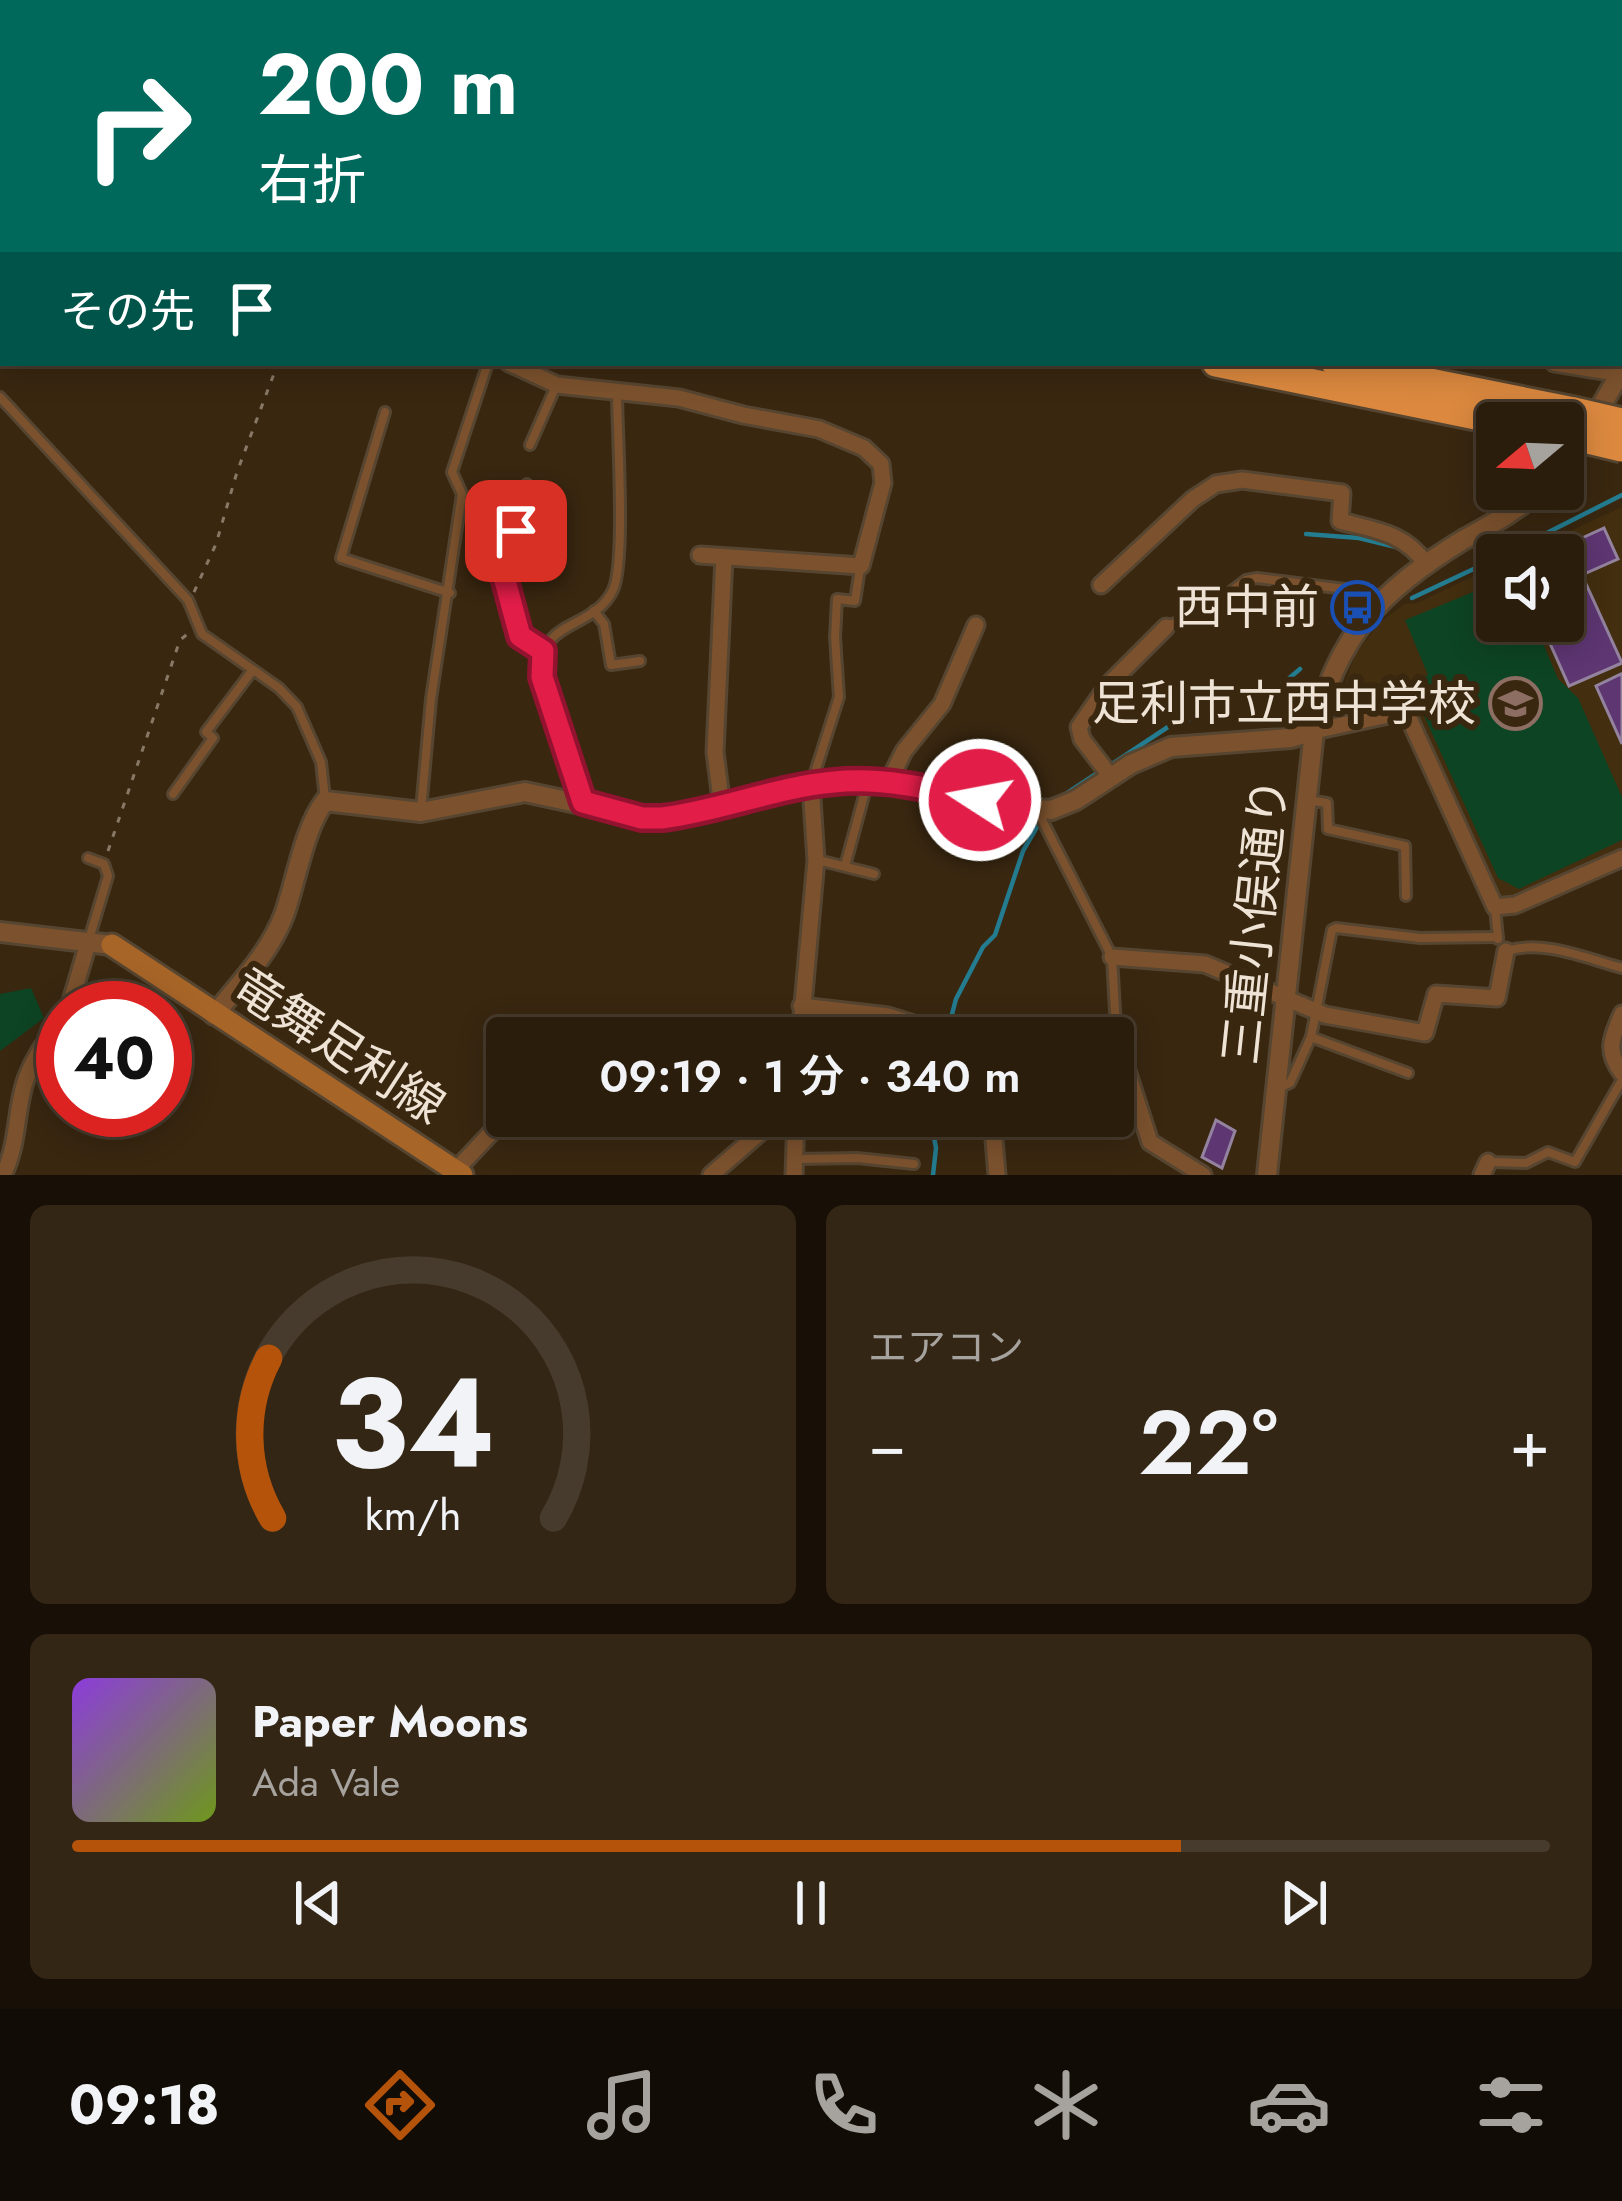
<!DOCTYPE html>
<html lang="ja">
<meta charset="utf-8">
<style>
body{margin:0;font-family:Jost,"Noto Sans JP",sans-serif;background:#332615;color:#f1f3f6;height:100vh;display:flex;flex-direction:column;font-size:45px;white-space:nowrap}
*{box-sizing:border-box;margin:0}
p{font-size:39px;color:#a6a29d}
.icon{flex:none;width:66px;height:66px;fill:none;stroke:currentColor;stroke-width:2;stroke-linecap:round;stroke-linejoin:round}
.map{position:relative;height:1175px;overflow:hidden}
.sheet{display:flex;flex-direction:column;gap:30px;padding:30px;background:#181007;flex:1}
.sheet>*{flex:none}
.guide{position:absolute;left:0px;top:0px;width:1623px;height:366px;box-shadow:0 6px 30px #0003,0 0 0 3px #473b2d;background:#00695c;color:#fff;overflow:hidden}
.needle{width:78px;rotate:251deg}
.buttons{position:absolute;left:1476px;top:402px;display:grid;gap:24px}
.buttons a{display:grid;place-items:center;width:108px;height:108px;border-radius:12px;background:#2b1d0c;box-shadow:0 6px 30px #0003,0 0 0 3px #473b2d;font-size:60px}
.speed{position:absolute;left:36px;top:981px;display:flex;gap:24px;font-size:60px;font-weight:700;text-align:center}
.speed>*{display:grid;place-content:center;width:156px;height:156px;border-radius:50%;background:#2b1d0c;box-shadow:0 6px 30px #0003,0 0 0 3px #473b2d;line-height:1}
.speed .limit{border:18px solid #d22;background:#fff;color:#111}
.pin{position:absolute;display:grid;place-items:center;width:102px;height:102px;color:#fff;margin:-51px;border-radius:24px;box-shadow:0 6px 18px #0006}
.me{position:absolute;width:132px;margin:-66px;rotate:281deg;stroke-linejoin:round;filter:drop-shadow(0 0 9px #0008)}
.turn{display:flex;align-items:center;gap:42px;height:252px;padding:0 60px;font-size:54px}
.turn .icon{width:156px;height:156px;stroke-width:2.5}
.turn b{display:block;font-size:84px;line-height:102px}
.then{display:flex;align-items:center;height:114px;padding:0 60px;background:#0003;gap:24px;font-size:45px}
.big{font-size:90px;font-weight:600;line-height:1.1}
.sheet .widget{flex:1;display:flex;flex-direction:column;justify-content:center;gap:18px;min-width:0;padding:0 42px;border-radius:18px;background:#332615}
.sheet .dial{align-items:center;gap:0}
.dial svg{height:312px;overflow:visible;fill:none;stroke:#473b2d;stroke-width:7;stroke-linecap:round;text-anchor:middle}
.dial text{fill:#f1f3f6;stroke:none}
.song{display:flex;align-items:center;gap:36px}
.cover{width:144px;height:144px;border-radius:18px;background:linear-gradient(135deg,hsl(270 70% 55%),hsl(80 70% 35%))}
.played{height:12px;border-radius:6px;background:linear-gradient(90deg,#b45309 75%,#473b2d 75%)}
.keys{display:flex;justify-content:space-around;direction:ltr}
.heat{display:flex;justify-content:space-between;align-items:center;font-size:66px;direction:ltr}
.sheet .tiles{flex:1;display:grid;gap:30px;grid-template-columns:1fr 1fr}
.widget:last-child{grid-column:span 2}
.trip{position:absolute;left:486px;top:1017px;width:648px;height:120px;border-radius:12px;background:#2b1d0c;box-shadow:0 6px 30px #0003,0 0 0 3px #473b2d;font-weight:600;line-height:120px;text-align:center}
.tabs{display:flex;height:192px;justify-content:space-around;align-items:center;background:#110c05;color:#a6a29d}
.tabs .icon{width:84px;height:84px}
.tabs .on{color:#b45309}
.tabs b{font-size:54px;color:#f1f3f6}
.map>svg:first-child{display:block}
.built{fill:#432e0f}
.green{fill:#0d4423}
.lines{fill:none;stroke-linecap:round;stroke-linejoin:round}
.stream{stroke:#247c90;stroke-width:4.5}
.building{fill:#5e3672;stroke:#94839e;stroke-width:3}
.service-casing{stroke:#564530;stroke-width:14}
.minor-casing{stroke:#564530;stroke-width:21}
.tertiary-casing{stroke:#564530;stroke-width:24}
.secondary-casing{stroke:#564530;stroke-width:27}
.motorway-casing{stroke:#564530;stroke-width:33}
.path{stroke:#887966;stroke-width:3;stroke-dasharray:6 9;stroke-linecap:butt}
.service{stroke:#7c522e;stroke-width:8}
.minor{stroke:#7c522e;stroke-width:15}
.tertiary{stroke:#7c522e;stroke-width:18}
.secondary{stroke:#a86528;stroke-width:21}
.motorway{stroke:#dc893f;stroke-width:27}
.motorway-bridge-casing{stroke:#564530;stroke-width:33;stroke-linecap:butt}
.motorway-bridge{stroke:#dc893f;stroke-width:27}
.route-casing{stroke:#92132f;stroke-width:30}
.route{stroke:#e11d48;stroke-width:21}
.labels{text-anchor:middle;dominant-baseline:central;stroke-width:12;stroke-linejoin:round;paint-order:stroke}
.poi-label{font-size:48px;fill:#eee3d5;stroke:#392710;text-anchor:end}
.street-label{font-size:48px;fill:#eee3d5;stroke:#392710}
</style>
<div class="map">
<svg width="1622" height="1175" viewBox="0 0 1622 1175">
<rect width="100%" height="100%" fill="#392710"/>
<!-- built -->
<polygon class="built" points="1622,507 1622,851 1512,901 1497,893 1404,693 1348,706 1339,702 1355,655 1380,622 1405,604 1417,603 1497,565 1497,621 1563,621 1563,555 1518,555"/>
<!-- green -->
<g class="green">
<polygon points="933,0 1336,0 1338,3 936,3"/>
<polygon points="1497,587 1497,621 1535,624 1558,679 1578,698 1622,797 1622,840 1519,889 1498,878 1409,683 1428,675 1405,620 1478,590"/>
<polygon points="31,988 44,1018 0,1051 0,994"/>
</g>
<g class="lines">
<!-- stream -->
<g class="stream">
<polyline points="1306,534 1359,538 1400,548"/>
<polyline points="1503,555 1622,495"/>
<polyline points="1412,598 1497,558"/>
<polyline points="1109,766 1174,723 1202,716 1217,700 1235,689 1280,686 1300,669"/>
<polyline points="1049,805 1099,772"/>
<polyline points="947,1033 956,999 983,947 995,935 1023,851 1041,820"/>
<polyline points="930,1116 936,1148 933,1175"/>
</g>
</g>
<!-- building -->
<g class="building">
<polygon points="1604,528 1618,559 1582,575 1622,663 1569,686 1540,621 1563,621 1563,555 1545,555"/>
<polygon points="1621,674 1622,676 1622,744 1596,686"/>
<polygon points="1216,1120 1235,1131 1222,1168 1202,1157"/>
</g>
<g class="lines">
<defs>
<g id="service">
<polyline points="0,192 3,193"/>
<polyline points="0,397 188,600 202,634 279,688 297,707 321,762 325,799"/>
<polyline points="385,412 341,558 450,593"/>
<polyline points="530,445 556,386"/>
<polyline points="527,484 504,577 520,636 543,651"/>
<polyline points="594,611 604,624 611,665 640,661"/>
<polyline points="1167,626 1204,612 1246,580 1257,578 1361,591 1377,602"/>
<polyline points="811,785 839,697 835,637 837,599 855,601 860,568"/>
<polyline points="173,794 213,738 206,732 252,671"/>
<polyline points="1308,800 1327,803 1328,829 1405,846 1406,896"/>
<path d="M583,802L542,677C536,617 593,632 613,590C626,563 617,430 617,392"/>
<polyline points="421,810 431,699 462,494 452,472 488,363"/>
<polyline points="1038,812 1112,957 1117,1046 1121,1053"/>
<polyline points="88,858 104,864 108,876 89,939"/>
<polyline points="818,860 874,874"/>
<polyline points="845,866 868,781"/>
<polyline points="1495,907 1498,939"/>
<path d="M1507,951C1542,939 1588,959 1622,968"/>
<polyline points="1311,1037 1408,1073"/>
<polyline points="1278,1088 1290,1083 1311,1037 1332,930 1336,928 1420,938 1498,937"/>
<polyline points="796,1159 857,1158 914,1164"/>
<polyline points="1490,1162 1526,1163 1548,1152 1575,1162 1622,1080"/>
</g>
<g id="minor">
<polyline points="1471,0 1474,3"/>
<polyline points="0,66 3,66"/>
<polyline points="1620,104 1622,105"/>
<polyline points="509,363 557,385 679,398 743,415 819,429 864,448 881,464 883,483 861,566 700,555"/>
<polyline points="1554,363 1621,374"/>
<path d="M1101,585L1193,499L1216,484L1242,480L1342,493L1340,521C1374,530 1405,533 1425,563"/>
<polyline points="1314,731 1402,712 1408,716 1495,907 1515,905 1622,858"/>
<polyline points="1111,777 1082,739 1079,727 1108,685 1166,627"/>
<polyline points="888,783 904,751 942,704 976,625"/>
<polyline points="722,807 715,752 724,557"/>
<polyline points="1112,957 1205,964 1325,1015 1425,1033 1436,994 1497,998 1506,951"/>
<polyline points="801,1006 888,1016 949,1035 990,1038"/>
<polyline points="69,1008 89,940"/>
<path d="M1622,1014C1612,1038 1605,1050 1622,1073"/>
<polyline points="800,1038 816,860 811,785"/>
<polyline points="1122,1055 1150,1142 1203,1175"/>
<polyline points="655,1116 670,1126"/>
<polyline points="992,1116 997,1175"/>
<polyline points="455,1171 507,1116"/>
<path d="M3,1175C19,1144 15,1110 26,1079C34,1057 48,1037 63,1020"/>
<polyline points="711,1175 764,1129 796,1128"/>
<polyline points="794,1175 796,1116"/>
<polyline points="1482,1175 1488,1162"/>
</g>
<g id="tertiary">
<polyline points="1563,465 1577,448 1622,370"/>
<polyline points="0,932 112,945"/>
<path d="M214,1015C239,985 270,952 284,915C296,882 304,828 325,801L421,812L525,792L642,817L662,818L811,785L851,781L888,783L1018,808L1051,810L1076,800L1131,764L1171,747L1291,738L1314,731"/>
<path d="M1267,1175L1314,731C1337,635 1381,590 1463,540C1490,525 1518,510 1541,489"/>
</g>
<polyline id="secondary" points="112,945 462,1175"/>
<g id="motorway">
<polyline points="0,103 3,104"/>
<polyline points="0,130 3,131"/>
<polyline points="1216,363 1510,423"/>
<polyline points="1335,363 1574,411"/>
</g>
</defs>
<!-- service casing -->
<use href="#service" class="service-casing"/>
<!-- minor casing -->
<use href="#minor" class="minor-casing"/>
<!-- tertiary casing -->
<use href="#tertiary" class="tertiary-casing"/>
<!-- secondary casing -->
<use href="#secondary" class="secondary-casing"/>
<!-- motorway casing -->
<use href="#motorway" class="motorway-casing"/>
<!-- path -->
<g class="path">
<polyline points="194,592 216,544 237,472 278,363"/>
<polyline points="108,851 180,640 190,632"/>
</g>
<!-- service -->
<use href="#service" class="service"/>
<!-- minor -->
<use href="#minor" class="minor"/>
<!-- tertiary -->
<use href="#tertiary" class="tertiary"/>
<!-- secondary -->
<use href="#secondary" class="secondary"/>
<!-- motorway -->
<use href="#motorway" class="motorway"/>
<defs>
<g id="motorway-bridge">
<polyline points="1574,411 1622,422"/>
<polyline points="1563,434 1622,448"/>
</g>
</defs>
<!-- motorway-bridge casing -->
<use href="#motorway-bridge" class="motorway-bridge-casing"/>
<!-- motorway-bridge -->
<use href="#motorway-bridge" class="motorway-bridge"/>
</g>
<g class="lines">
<defs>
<path id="route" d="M516,531L504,577L520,636L543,651L542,677L583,802L642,818H662C720,811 776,787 834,782C883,777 933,789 980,800"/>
</defs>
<!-- route casing -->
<use href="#route" class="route-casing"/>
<!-- route -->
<use href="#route" class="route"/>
</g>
<!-- icons -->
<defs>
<symbol id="bus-ring" viewBox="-11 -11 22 22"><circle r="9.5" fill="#392710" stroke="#1a4fb4" stroke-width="1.5"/><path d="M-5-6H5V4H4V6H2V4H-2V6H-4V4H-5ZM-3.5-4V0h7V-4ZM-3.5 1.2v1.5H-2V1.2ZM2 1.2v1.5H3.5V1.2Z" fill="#1a4fb4"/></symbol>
<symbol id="school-ring" viewBox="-11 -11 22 22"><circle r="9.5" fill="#392710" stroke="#8d6e63" stroke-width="1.5"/><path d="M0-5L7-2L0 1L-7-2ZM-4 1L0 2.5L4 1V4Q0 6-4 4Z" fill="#8d6e63"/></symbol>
</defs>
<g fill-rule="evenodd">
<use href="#bus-ring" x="1328" y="578" width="59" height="59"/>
<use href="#school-ring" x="1486" y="674" width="59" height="59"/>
</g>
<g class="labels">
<!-- poi labels -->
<g class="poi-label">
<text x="1319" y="607">西中前</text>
<text x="1476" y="703">足利市立西中学校</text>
</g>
<!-- street labels -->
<g class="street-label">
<text transform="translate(1255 921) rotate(-84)">三重小俣通り</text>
<text transform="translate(339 1046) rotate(33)">竜舞足利線</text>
</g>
</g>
</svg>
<div class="buttons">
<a><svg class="needle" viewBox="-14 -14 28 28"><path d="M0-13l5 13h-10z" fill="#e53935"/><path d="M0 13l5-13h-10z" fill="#a6a29d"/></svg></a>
<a><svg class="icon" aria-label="sound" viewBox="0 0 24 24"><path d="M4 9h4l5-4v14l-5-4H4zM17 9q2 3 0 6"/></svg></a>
</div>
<div class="speed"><div class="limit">40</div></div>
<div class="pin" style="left:516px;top:531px;background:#d93025"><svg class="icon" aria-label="arrive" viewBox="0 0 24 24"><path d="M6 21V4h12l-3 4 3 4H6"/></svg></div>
<svg class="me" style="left:980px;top:800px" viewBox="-20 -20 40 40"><circle r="17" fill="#e11d48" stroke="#fff" stroke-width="3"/><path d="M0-11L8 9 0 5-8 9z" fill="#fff"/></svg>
<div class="trip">09:19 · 1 分 · 340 m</div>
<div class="guide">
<div class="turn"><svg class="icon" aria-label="right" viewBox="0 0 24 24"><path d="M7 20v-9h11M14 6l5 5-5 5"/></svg><div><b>200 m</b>右折</div></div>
<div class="then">その先<svg class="icon" aria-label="arrive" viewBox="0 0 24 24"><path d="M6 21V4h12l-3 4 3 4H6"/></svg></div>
</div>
</div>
<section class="sheet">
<div class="tiles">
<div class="widget dial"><svg viewBox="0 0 100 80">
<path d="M14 69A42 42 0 1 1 86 69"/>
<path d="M14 69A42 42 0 0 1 13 28" stroke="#b45309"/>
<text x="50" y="56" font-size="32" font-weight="700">34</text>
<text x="50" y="72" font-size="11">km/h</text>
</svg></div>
<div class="widget"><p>エアコン</p>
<div class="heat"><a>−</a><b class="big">22°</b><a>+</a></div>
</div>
<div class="widget">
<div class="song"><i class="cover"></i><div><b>Paper Moons</b><p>Ada Vale</p></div></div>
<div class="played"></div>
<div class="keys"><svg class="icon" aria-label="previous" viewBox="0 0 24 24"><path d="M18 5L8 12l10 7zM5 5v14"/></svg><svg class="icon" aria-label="pause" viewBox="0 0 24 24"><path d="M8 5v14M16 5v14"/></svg><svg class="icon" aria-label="next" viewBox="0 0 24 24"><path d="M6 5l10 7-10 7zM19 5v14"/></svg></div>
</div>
</div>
</section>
<nav class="tabs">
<b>09:18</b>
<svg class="icon on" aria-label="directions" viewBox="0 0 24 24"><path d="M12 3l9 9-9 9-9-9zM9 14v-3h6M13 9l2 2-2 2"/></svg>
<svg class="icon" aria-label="music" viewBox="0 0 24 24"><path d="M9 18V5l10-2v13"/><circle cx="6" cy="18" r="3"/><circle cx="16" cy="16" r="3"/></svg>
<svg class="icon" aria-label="phone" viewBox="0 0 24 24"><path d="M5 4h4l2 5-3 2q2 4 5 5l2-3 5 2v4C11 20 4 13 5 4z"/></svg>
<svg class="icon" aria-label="climate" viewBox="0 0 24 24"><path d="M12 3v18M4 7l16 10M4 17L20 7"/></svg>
<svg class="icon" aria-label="car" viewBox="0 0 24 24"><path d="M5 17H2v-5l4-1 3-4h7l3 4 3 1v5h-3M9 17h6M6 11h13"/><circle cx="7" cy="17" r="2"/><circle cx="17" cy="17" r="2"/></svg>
<svg class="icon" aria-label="filters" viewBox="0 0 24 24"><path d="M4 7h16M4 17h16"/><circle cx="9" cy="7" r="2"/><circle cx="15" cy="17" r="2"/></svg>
</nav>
